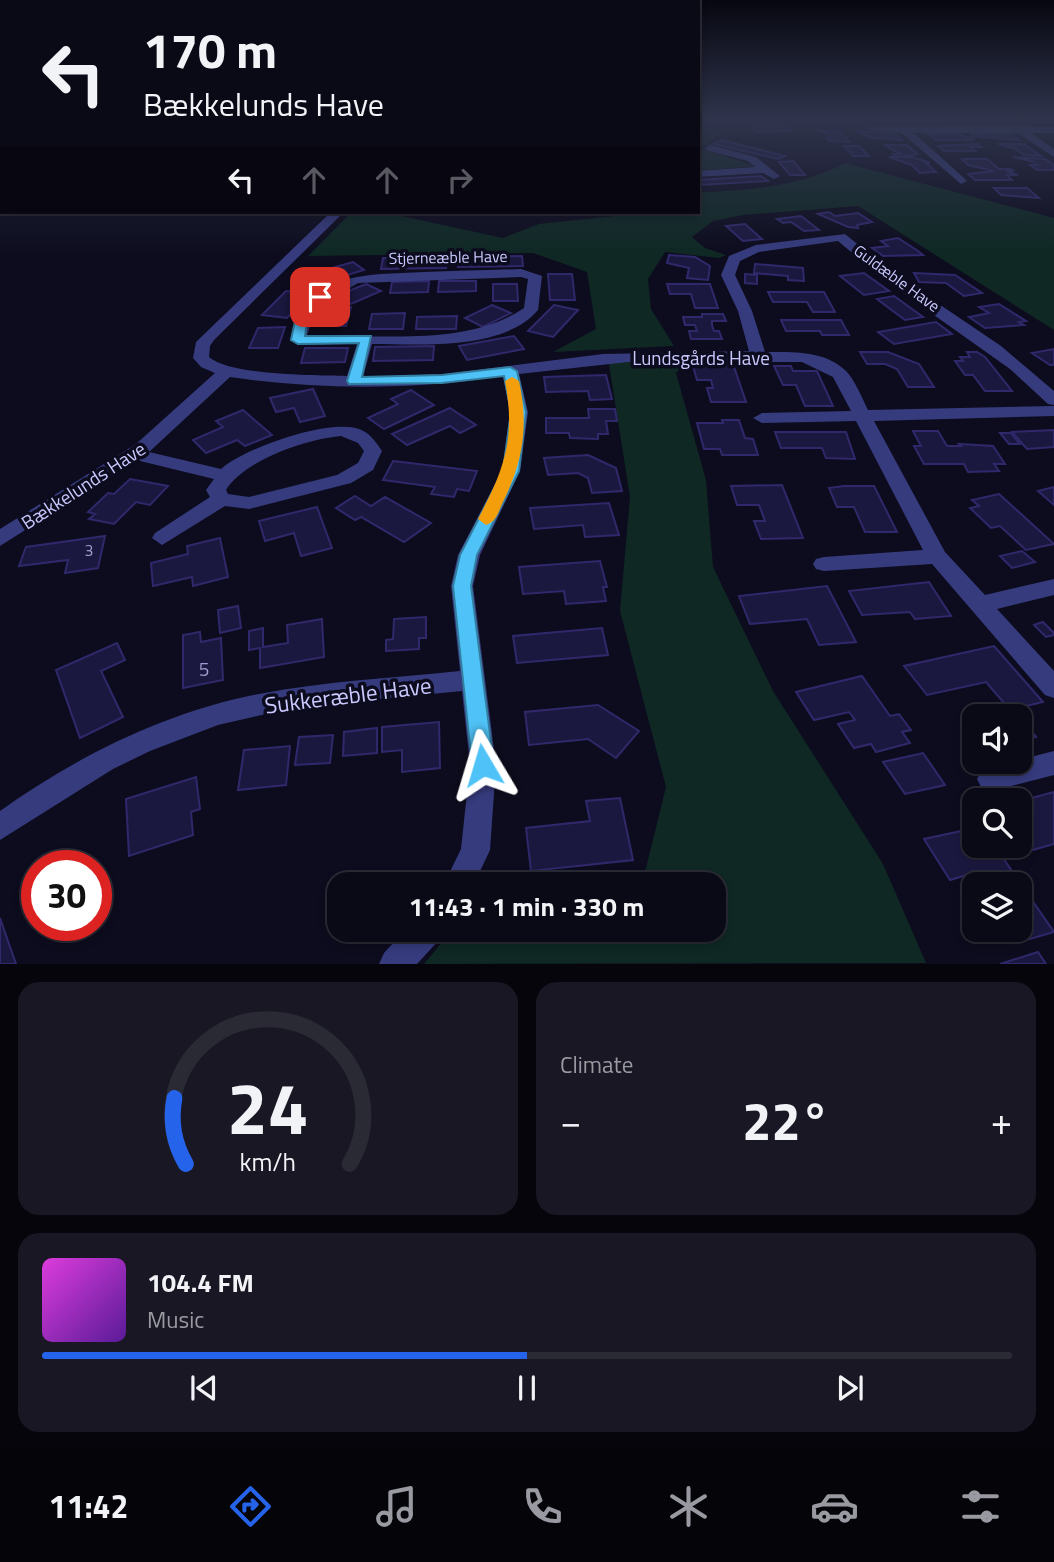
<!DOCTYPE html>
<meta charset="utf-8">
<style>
body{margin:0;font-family:"Titillium Web",sans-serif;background:#181723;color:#f1f3f6;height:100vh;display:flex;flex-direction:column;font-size:26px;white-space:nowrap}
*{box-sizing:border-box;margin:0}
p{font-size:23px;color:#999aa1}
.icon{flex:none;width:38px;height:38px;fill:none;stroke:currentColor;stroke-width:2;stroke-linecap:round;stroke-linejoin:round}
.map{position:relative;height:964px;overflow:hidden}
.details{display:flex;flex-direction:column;gap:18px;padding:18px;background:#06050c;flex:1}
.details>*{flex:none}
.guide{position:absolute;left:0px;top:0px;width:700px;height:214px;box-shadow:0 4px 10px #0003,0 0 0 2px #2a2a35;background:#0a0916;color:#f1f3f6;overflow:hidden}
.controls{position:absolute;left:962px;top:704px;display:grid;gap:14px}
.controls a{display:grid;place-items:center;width:70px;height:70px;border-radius:14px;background:#0a0916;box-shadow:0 4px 10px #0003,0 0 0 2px #2a2a35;font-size:35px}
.speed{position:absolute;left:21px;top:850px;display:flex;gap:14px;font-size:35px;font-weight:700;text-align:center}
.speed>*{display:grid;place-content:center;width:91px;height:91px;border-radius:50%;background:#0a0916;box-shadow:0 4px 10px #0003,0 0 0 2px #2a2a35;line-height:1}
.speed .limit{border:10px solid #d22;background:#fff;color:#111}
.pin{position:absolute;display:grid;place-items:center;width:60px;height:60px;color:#fff;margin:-30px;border-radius:14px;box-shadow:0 4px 10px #0006}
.me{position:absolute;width:77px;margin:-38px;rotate:353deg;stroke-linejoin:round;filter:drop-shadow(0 0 5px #0008)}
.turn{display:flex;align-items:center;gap:24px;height:147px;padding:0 28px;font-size:32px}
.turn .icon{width:91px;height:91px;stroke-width:2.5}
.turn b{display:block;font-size:49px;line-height:60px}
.lanes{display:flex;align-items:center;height:66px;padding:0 28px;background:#0003;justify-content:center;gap:35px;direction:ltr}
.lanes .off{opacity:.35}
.big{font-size:52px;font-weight:700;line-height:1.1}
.details .card{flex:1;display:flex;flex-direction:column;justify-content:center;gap:10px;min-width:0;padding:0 24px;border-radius:21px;background:#181723}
.details .dial{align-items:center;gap:0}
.dial svg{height:182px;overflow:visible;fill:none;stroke:#2a2a35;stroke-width:7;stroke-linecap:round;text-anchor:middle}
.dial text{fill:#f1f3f6;stroke:none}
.song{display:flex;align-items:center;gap:21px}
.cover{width:84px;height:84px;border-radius:10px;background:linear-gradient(135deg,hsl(300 70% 55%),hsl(270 70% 35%))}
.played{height:7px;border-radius:4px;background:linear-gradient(90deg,#2563eb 50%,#2a2a35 50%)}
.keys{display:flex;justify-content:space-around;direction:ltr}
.heat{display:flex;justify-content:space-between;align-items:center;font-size:38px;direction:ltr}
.details .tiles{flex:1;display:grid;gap:18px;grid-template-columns:1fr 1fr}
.card:last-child{grid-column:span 2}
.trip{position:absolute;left:327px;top:872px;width:399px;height:70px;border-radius:21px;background:#0a0916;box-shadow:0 4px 10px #0003,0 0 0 2px #2a2a35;font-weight:700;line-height:70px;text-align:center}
.tab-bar{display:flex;height:112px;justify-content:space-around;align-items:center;background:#040409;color:#999aa1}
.tab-bar .icon{width:49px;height:49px}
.tab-bar .current{color:#2563eb}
.tab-bar b{font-size:32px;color:#f1f3f6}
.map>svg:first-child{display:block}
.green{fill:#0f2824}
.building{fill:#1b183f;stroke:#2f296b;stroke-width:2}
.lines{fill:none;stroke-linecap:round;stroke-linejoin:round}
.minor{fill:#363b7e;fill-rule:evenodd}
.tertiary{fill:#363b7e;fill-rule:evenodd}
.route{fill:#4fc3f7;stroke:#337fa1;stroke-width:2}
.slow{fill:#f59e0b}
.labels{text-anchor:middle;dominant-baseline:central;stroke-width:7;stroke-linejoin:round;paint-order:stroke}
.far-street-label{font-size:16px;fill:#c9c9ff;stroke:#0d0c1e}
.number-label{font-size:16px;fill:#9e9dcf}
.street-label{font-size:19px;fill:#c9c9ff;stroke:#0d0c1e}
.near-number-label{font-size:19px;fill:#9e9dcf}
.near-street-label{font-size:23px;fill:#c9c9ff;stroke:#0d0c1e}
</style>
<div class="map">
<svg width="1054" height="964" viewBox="0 0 1054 964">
<rect width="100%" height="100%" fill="#0d0c1e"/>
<!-- green -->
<g class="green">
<polygon points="698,126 723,131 701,148 755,166 698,171"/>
<path d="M845,163L1054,218V330L858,206L743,215L713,221L692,237L705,248L726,255L719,258L665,252L648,279L651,309L674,346L553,352L596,329L587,272L533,253L308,256L352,212H383L503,238L539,224L614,216L612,212H698V192C744,192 805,185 845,163Z"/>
<polygon points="691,356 676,373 706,480 713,567 773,691 883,864 926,963 424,964 453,929 543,929 571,936 583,929 714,929 714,884 642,884 666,787 620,611 630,497 608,358"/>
</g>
<!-- building -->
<g class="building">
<polygon points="740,119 779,120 784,125 753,125"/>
<polygon points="790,126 792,131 756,132 752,127"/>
<polygon points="816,130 841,132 849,142 829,141 827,138 831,138 827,133"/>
<polygon points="855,131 894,133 902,140 873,138"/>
<polygon points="1010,133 1019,140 969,136 974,136 972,134"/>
<polygon points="928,134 957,134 974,140 936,140"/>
<polygon points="721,140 785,156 778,159 713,144"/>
<polygon points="977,144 981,147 970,147 975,151 944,151 938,146"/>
<polygon points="998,144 1024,144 1041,156 1024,155 1016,149"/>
<polygon points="884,145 907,145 917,154 895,157 893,154 901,154"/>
<polygon points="844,146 859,146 869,156 853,156"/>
<polygon points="889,157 912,157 928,162 930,163 926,163 936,172 920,173 912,165"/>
<polygon points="1013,157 1045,159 1054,165 1054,170 1037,170 1030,165 1038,165 1034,162"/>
<polygon points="962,159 987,159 999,169 1010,169 1014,171 1006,171 1018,175 1007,175 1012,180 975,180 968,174 994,171 968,165"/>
<polygon points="793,161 805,175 790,175 779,162"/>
<polygon points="761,176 768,181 698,185 698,180"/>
<polygon points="994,188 1027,188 1039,198 1001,195"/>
<polygon points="829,212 835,216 858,213 872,222 857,225 858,228 848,227 818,214"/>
<polygon points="801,216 819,230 804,231 791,222 783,223 777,219"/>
<polygon points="745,224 762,239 743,241 726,226"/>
<polygon points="898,238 918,251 923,255 883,256 872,248 888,246 881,241"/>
<polygon points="669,255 695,257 710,266 708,280 687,278 689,268 667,263"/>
<polygon points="522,256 523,266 458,267 458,257"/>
<polygon points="447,257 446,268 381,269 383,258"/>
<polygon points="353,262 364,270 318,284 307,275"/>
<polygon points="755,264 803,268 804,281 788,280 788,276 754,273"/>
<polygon points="864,273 889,291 864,295 840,276"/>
<polygon points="914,273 955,275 982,293 964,296 946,283 919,282"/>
<polygon points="548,274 572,274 575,300 550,300"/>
<polygon points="745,274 757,275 757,284 745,283"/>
<polygon points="429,281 428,292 390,293 392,282"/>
<polygon points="439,281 476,281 476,291 438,292"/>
<polygon points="366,284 381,291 351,304 336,296"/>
<polygon points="493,284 517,284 518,301 493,301"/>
<polygon points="667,284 710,284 718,308 695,308 691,294 670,294"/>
<polygon points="286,291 310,293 287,318 262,315"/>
<polygon points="768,292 824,292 835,312 813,312 807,302 773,302"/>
<polygon points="894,296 923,317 905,320 877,299"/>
<polygon points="999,304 1026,321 1019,322 1024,325 985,328 969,317 989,313 979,307"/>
<polygon points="492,305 511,313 483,327 465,318"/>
<polygon points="554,305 578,310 553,337 528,331"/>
<polygon points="351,307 346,326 320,326 326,308"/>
<polygon points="405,313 403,329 369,329 372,314"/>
<polygon points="702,314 723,314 726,321 712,321 712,325 714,331 719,331 722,339 691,339 689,331 697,331 695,325 685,325 683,317 702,317"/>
<polygon points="457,316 456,329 416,329 417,317"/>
<polygon points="781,320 841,320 849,335 822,335 820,331 786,331"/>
<polygon points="936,322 952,334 894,344 878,332"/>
<polygon points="285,327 278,348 249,348 258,328"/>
<polygon points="514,336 524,349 467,360 459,346"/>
<polygon points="434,346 433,360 373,361 375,347"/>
<polygon points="305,348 348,348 345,362 301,363"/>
<polygon points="1054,349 1054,365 1050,365 1032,353"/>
<polygon points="860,352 888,352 919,364 934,387 908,387 897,369 885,364 867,364"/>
<polygon points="967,352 977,352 985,357 1012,391 985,391 973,375 965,375 955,361 963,361 960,357 970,357"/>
<polygon points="706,364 733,364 746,402 711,402 707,388 713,388 711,380 697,380 693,366"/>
<polygon points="774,366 791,366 793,371 817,371 833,406 805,406 796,385 783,385"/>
<polygon points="606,375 612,399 590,400 588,391 546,392 544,377"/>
<polygon points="313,389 325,416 300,422 294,408 276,412 270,398"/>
<polygon points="411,390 434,405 384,429 368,418 398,404 391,399"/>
<polygon points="450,408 476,425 460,433 450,426 407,445 392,434"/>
<polygon points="588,409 615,409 617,421 606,421 608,434 598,434 598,439 570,438 569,433 546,433 546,418 589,418"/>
<polygon points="243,410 272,435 245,446 237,440 206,453 193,440 223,427 216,421"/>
<polygon points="722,420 739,420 745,438 753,439 758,455 722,455 720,449 704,449 697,423 723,423"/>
<polygon points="1054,430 1054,447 1027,449 1012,432"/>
<polygon points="913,431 938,431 947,446 961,446 959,444 993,446 1005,464 994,464 999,471 968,472 964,464 924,464 914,446 921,446"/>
<polygon points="775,432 846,432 855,459 826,458 822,448 781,448"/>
<polygon points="1000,433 1011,433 1020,444 1009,444"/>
<polygon points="588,455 616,468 622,491 592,493 588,478 578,473 548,475 544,458"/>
<polygon points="393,461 477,471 469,491 457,489 454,497 431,494 435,487 383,480"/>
<polygon points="130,479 168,486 150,505 136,502 114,524 89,519 95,514 88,512 108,493 114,494"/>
<polygon points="782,485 803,538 761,539 754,521 765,521 759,505 737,505 731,486"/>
<polygon points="844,486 874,486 897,532 865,532 854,507 837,507 829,488"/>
<polygon points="1054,487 1054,505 1038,491"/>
<polygon points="999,494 1054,544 1026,550 1000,526 991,528 970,508 979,506 972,500"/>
<polygon points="355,496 371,506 385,497 431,523 404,542 361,517 355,520 336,508"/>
<polygon points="609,503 619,535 585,537 583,525 534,529 530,508"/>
<polygon points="317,507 332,548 301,556 294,533 265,541 259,521"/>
<polygon points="105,536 98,568 65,573 68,560 19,566 26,547"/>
<polygon points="220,538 228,577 193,586 192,577 153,586 151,563 188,554 187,546"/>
<polygon points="1022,551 1035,562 1012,568 1000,556"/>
<polygon points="600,561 607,587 603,587 606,601 566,604 564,591 523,594 519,567"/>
<polygon points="929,582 951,616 915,619 910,612 862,615 849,591"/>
<polygon points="827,586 856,642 819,645 807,619 750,624 739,596"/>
<polygon points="238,606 241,628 220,633 218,610"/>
<polygon points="426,617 426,638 419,638 419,649 386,651 386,640 393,639 394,619"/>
<polygon points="322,619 324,657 260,668 260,648 249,650 249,631 263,628 263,647 288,643 287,625"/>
<polygon points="1043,622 1054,633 1054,635 1046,637 1034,625"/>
<polygon points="602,628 608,655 517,663 513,636"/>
<polygon points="200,632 201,642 221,638 223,680 183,688 183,635"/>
<polygon points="117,643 125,660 101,671 123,717 80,738 56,670"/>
<polygon points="994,646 1043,702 1010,710 986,682 927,695 904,666"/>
<polygon points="862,676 890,716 899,714 911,730 902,732 910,743 876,752 871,744 854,748 838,724 855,720 849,712 814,720 796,692"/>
<polygon points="598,705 639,731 616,758 588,739 529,745 525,712"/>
<polygon points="1020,719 1022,719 1036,737 1023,740"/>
<polygon points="439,722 440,768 402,772 402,750 382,752 382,727"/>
<polygon points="377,728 377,753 343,756 344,732"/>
<polygon points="333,735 330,763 295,765 299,737"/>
<polygon points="290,746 286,785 238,790 244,750"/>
<polygon points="923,753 945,785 905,794 883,762"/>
<polygon points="196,777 200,809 191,812 193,835 129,856 126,799"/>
<polygon points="1054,792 1054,844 1022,853 1016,845 1020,845 1020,801"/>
<polygon points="620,798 633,860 531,871 526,828 590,821 586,801"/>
<polygon points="975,828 975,845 994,845 1054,932 1016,943 1007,929 1020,929 1020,884 977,884 970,874 950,880 924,839"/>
<polygon points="0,918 16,964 0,964"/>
<polygon points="1038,952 1046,964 1000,964"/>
</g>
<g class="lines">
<!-- minor -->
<g class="minor">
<polygon points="1018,125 1054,127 1054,133 1031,133 1054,149 1054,157 1018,133 914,133 965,179 967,181 961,184 902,133 865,129 870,126"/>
<polygon points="710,145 756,157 780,176 774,179 763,173 698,177 698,171 755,167 748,161 706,150 705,148"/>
<path d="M331,212H344L214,340L210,346L209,357C231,376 316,375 347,376L357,344L298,345L290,340C309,270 365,275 424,272C457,271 489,270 521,269L542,276L538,310C503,351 421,344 372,344L363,377L445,374L603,354L749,351L738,311L721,275L729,256L756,245L845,234L896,275L1001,346L1054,391V405L1048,404L1010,369L886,281L838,241L759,252L740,261L735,275L752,311L765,352C791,352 825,350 846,371C855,380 862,398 868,410L1054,406V416L874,421L945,552L985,595L1054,579V595L997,609L1054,671V698L1045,695L932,564L824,571L816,569L813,564L816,559L824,557L923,550L856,421L762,423L753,418L762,413L851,411L833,377L802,362H628L519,374L528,412L520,471L480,555L473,586L496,765L490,850L474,884H444L461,849L470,765L462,691L297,707L218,725L150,751L113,769L0,840V811C77,756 166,712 259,694C326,681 393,678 460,671L451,586L458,555L502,471L510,412L503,376C413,390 320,390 230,377L149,452L221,469C244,448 330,418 359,429C370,433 376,442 382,451L373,470L351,483L249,509L225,506L162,545L152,538L155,533L210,497L206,490L214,479L136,460L0,546V529L136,444L215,373L201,367L193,358L196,342ZM521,277L528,279L524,308C466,348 375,334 307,335L313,318L323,304L358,283ZM341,436L358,443L364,451L358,463L337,475L249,497L228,494L226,490C244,460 307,439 341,436Z"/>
<polygon points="1054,751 1054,775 991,791 981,787 977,779 981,771 991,767"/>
<polygon points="406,929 444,929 439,940 417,964 379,964 384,953"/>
</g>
<!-- tertiary -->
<rect class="tertiary" x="0" y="159" width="2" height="6"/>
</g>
<!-- sky -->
<linearGradient id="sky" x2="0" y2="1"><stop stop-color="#070710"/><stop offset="0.47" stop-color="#2f344c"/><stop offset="1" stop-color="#2f344c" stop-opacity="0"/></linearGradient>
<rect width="1054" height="254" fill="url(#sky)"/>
<!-- route -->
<polygon class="route" points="316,295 326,297 307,321 305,336 371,336 362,377 442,375 510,367 517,371 526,412 519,471 477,555 471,586 494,765 491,772 483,775 475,772 472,765 453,586 460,555 503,471 511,412 504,376 442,383 349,384 347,381 359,343 298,344 291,340 295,321"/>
<!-- slow -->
<path class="slow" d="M512,377L519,381C529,427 523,462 502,504C498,513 496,522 486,525L478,519C504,470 516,438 505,381Z"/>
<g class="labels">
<!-- far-street labels -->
<g class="far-street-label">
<text transform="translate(448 257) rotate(-1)">Stjerneæble Have</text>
<text transform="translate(897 278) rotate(36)">Guldæble Have</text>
</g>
<!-- number labels -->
<g class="number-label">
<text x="89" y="550">3</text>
</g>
<!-- street labels -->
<g class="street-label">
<text x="701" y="357">Lundsgårds Have</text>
<text transform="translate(83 485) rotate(-33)">Bækkelunds Have</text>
</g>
<!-- near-number labels -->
<g class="near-number-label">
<text x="204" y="668">5</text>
</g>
<!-- near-street labels -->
<g class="near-street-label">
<text transform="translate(348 695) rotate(-7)">Sukkeræble Have</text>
</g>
</g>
</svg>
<div class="controls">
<a><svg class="icon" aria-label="sound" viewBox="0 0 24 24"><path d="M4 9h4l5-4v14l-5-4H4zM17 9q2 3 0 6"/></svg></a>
<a><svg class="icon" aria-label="search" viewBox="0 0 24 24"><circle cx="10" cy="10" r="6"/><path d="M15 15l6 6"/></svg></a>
<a><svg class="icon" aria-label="layers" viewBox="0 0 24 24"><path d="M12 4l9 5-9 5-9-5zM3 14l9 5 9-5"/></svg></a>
</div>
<div class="speed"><div class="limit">30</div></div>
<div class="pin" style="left:320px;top:297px;background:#d93025"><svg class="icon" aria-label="arrive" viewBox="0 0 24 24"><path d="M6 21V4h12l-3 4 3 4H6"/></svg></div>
<svg class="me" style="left:483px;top:765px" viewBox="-20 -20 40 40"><path d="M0-17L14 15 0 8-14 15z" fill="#4fc3f7" stroke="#fff" stroke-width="4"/></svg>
<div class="trip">11:43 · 1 min · 330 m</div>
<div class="guide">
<div class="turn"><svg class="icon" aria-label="left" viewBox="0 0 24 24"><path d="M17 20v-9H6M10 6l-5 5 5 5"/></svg><div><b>170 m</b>Bækkelunds Have</div></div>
<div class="lanes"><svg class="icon" aria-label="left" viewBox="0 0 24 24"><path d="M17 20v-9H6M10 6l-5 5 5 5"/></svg><svg class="icon off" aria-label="ahead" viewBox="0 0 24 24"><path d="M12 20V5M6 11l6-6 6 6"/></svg><svg class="icon off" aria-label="ahead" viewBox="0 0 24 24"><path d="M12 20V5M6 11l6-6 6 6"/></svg><svg class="icon off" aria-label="right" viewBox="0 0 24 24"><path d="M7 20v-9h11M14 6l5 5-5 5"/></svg></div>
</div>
</div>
<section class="details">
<div class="tiles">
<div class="card dial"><svg viewBox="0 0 100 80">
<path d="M14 69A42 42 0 1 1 86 69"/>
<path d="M14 69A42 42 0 0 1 9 40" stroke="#2563eb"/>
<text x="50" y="56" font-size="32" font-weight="700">24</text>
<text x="50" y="72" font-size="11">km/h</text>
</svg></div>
<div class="card"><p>Climate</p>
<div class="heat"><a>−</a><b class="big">22°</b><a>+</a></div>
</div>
<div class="card">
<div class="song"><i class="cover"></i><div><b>104.4 FM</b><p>Music</p></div></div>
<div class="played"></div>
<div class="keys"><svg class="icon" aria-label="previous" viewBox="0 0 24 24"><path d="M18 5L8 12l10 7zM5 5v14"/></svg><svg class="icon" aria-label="pause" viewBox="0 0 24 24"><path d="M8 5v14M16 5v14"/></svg><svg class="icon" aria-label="next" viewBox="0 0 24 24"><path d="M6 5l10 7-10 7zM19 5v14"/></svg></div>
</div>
</div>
</section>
<nav class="tab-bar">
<b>11:42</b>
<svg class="icon current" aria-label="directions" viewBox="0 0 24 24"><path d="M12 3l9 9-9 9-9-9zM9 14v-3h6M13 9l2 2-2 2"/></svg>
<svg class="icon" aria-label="music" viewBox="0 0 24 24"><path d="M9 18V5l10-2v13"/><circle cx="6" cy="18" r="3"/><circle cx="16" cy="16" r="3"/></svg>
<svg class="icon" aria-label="phone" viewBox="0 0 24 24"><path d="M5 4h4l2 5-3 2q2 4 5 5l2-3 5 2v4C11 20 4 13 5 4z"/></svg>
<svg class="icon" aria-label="climate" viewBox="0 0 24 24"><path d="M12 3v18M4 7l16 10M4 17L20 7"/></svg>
<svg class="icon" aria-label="car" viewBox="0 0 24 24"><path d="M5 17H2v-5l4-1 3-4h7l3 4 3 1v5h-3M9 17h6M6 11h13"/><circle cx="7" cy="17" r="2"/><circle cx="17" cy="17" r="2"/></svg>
<svg class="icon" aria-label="filters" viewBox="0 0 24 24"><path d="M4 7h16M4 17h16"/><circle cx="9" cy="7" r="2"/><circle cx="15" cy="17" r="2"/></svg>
</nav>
